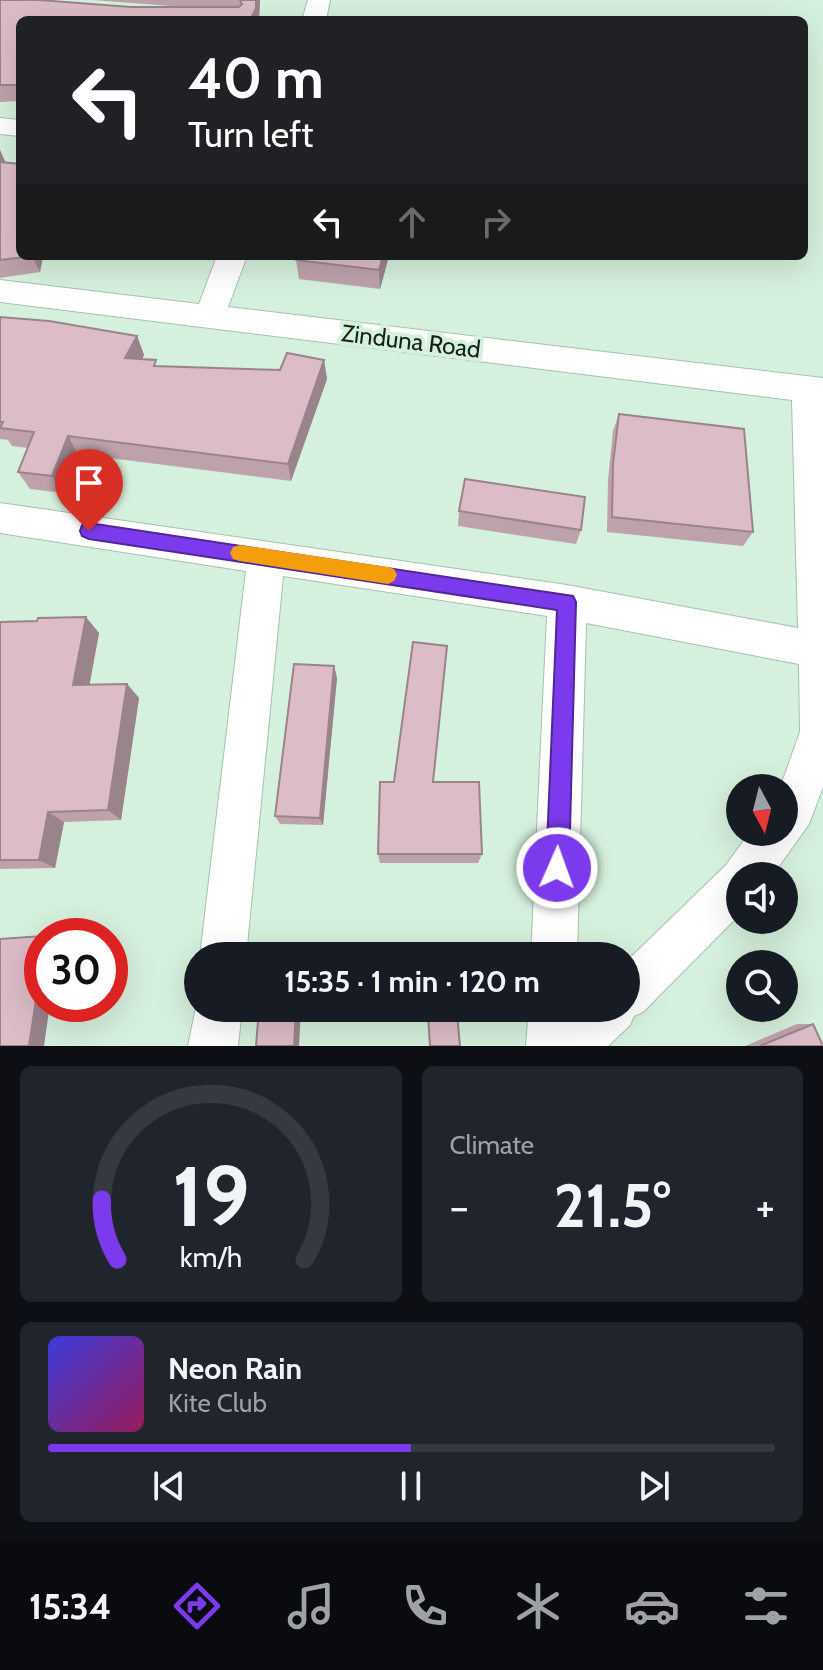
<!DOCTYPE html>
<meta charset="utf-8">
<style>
body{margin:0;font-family:Cabin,sans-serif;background:#20242c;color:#f1f3f6;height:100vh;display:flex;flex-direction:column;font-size:30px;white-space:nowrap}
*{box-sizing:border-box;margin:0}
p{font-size:26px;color:#9ea1a6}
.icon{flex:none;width:44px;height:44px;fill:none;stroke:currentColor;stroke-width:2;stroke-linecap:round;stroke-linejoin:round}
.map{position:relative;height:1046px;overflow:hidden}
.panel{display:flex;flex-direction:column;gap:20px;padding:20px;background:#0d0f14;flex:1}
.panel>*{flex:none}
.top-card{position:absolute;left:16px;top:16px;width:792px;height:244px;border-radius:12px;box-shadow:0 8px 32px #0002;background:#202124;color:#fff;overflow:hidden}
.needle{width:52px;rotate:173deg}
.controls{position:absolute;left:726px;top:774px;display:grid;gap:16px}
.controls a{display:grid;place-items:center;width:72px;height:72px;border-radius:50%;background:#171b24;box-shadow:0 8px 32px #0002;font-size:40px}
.speed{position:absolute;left:24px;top:918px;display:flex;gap:16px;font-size:40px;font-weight:700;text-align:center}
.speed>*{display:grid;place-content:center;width:104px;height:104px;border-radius:50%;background:#171b24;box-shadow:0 8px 32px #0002;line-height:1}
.speed .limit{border:12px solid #d22;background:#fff;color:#111}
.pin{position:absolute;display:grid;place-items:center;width:68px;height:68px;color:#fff;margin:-82px -34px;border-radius:50% 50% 50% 0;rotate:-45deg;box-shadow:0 0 8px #0007}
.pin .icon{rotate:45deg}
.me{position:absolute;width:88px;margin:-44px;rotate:2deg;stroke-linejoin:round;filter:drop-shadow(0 0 6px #0008)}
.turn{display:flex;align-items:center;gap:28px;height:168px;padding:0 40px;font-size:36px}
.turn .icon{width:104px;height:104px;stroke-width:2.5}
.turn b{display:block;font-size:56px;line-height:68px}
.lanes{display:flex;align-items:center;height:76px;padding:0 40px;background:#0003;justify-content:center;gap:40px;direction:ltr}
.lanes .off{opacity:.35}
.big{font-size:60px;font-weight:700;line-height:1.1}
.panel .widget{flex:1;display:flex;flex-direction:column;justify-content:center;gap:12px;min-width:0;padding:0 28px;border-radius:12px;background:#20242c}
.panel .dial{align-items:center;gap:0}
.dial svg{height:208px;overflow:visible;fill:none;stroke:#363941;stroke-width:7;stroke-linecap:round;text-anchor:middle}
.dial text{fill:#f1f3f6;stroke:none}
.song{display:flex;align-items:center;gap:24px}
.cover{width:96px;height:96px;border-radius:12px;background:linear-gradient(135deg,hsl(240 70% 55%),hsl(330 70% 35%))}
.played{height:8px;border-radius:4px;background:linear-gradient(90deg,#7c3aed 50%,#363941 50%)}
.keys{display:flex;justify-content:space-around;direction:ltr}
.heat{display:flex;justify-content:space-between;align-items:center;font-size:44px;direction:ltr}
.panel .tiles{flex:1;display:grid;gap:20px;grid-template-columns:1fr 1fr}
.widget:last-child{grid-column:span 2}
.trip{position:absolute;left:184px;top:942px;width:456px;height:80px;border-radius:40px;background:#171b24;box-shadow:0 8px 32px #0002;font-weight:700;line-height:80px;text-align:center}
.tab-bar{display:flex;height:128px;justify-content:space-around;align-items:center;background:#090b0e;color:#9ea1a6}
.tab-bar .icon{width:56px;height:56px}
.tab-bar .on{color:#7c3aed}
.tab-bar b{font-size:36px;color:#f1f3f6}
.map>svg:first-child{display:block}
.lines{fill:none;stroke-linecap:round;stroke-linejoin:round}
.minor-casing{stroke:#a6c0ad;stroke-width:2}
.minor{fill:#fff;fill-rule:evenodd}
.wall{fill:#bda2ab}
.shaded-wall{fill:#9a848b}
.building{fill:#dcbcc7;stroke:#9a848b;stroke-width:2}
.route{fill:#7c3aed;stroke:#51269a;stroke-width:2}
.slow{fill:#f59e0b}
.labels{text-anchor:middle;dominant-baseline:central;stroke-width:8;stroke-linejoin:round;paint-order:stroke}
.street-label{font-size:24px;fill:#17211a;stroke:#d5f0dc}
</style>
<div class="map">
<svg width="823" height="1046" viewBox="0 0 823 1046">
<rect width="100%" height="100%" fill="#d5f0dc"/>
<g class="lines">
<defs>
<g id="minor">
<polygon points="308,0 330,0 326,20 302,20"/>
<polygon points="0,118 20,120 20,136 0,134"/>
<polygon points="217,256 247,256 228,307 823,378 823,787 809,824 772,876 740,876 740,914 643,1012 634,1016 630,1025 608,1046 526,1046 529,1008 626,1008 626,962 726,865 750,832 784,832 784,788 780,788 800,732 799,664 586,623 577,956 531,956 547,616 283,576 246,956 200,956 246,571 0,533 0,503 567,585 798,628 792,400 0,302 0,280 199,304"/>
<polygon points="198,998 198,1008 242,1008 238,1046 188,1046"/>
</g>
</defs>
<!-- minor casing -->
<use href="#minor" class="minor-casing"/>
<!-- minor -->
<use href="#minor" class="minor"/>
</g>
<!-- wall -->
<g class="wall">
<polygon points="0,0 131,7 184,7 93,0 260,0 259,20 20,20 20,101 0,102"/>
<polygon points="0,150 6,163 20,256 43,256 40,272 0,278"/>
<polygon points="105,256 135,256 134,259"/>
<polygon points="389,256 380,289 299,279 296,260"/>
<polygon points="0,317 137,336 144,355 142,359 159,367 280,370 324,360 327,379 291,481 78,454 63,493 30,489 18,472 28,448 12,446 8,440 0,439"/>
<polygon points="619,414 753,532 743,546 607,532 608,480 613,431"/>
<polygon points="459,511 581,530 576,544 458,526"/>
<polygon points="0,622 99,633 89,684 127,684 139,698 121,820 64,822 55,868 0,869"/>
<polygon points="334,666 337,678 323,825 280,824 275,816"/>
<polygon points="433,782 482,854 478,863 380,863 378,854"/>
<polygon points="797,1024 813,1024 823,1046 745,1046"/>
</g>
<!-- shaded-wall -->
<g class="shaded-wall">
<polygon points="256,0 260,0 259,20 250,20"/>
<polygon points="0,150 6,164 0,177"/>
<polygon points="32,256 43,256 40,272"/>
<polygon points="383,256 389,256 380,289 379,270"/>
<polygon points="137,336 144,355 133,377 125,358"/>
<polygon points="324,360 327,379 291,481 288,464"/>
<polygon points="68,436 78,454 63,493 52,476"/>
<polygon points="86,617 99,633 87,699 73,685"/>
<polygon points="334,666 337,678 323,825 320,818"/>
<polygon points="127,684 139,698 121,820 108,810"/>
<polygon points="48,812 64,822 55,868 39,860"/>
<polygon points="42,960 42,1004 50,1004 44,1046 29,1046"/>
<polygon points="296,1008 301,1008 299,1046 294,1046"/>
</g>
<!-- building -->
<g class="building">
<polygon points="0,0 39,0 131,7 239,7 242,4 240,0 256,0 256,8 250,20 20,20 20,85 0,85"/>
<polygon points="0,162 20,164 20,256 32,256 0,260"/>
<polygon points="298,256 383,256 379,270 296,260"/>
<polygon points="0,317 49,321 137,336 125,358 156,360 154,366 280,370 287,353 324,360 288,464 68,436 52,476 18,472 34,432 0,428 3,422 0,422"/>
<polygon points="619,414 744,429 753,532 612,517 613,464"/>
<polygon points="465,479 585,497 581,530 459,511"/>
<polygon points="86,617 73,685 127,684 108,810 48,812 39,860 0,860 0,622 37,621 38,618"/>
<polygon points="413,642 447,646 433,782 479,782 482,854 378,854 380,782 394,782"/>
<polygon points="294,664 334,666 320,818 275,816"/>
<polygon points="42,936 42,960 29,1046 0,1046 0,939"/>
<rect x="262" y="951" width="37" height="5"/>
<polygon points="259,1008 296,1008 294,1046 256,1046"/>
<polygon points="457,1013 460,1046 430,1046 428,1015"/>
<polygon points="813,1024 823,1046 760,1046"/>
</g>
<!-- route -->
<polygon class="route" points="89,523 573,596 576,602 569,868 565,876 557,879 549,876 546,868 557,610 89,539 82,536 80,531 82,525"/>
<!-- slow -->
<polygon class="slow" points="240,545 388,567 394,569 397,575 394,581 388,584 240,561 233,559 230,553 233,547"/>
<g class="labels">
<!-- street labels -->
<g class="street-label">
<text transform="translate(411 341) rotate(7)">Zinduna Road</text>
</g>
</g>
</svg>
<div class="controls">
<a><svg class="needle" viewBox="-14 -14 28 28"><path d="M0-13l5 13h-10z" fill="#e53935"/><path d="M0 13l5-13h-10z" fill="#9ea1a6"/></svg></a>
<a><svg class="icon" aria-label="sound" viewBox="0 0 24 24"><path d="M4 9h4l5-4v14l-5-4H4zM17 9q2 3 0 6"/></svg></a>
<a><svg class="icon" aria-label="search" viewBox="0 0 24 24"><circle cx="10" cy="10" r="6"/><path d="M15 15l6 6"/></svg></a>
</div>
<div class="speed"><div class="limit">30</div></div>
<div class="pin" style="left:89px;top:531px;background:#d93025"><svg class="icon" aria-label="arrive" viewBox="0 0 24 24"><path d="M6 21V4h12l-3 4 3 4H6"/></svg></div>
<svg class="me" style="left:557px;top:868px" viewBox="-20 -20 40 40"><circle r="17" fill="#7c3aed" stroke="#fff" stroke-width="3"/><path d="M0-11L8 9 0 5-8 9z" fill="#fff"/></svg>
<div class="trip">15:35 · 1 min · 120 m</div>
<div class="top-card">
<div class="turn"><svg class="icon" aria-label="left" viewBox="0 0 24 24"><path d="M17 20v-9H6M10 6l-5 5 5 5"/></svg><div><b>40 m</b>Turn left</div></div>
<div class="lanes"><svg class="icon" aria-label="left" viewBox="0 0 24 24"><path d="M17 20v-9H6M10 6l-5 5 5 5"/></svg><svg class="icon off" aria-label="ahead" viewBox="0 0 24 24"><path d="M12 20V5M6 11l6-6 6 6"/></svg><svg class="icon off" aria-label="right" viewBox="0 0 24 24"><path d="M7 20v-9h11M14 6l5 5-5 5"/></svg></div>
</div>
</div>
<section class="panel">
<div class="tiles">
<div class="widget dial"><svg viewBox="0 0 100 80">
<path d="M14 69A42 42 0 1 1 86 69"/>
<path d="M14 69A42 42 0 0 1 8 46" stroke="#7c3aed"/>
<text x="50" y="56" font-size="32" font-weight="700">19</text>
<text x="50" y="72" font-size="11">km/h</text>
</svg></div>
<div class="widget"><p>Climate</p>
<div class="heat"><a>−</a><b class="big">21.5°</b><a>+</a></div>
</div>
<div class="widget">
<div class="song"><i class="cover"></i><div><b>Neon Rain</b><p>Kite Club</p></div></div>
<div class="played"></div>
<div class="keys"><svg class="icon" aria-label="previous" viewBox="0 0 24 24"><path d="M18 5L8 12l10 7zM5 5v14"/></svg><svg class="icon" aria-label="pause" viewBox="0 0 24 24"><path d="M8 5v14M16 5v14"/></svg><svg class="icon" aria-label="next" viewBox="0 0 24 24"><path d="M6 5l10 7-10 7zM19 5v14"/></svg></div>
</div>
</div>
</section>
<nav class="tab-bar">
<b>15:34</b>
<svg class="icon on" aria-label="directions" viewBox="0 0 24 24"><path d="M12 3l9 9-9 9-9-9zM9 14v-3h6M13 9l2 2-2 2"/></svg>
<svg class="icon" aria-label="music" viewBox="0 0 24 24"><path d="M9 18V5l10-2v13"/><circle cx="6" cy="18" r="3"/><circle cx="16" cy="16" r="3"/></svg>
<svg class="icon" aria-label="phone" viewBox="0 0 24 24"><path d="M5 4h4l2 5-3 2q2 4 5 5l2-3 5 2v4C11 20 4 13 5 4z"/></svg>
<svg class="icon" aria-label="climate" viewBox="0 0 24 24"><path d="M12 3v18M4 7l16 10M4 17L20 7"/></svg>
<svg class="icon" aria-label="car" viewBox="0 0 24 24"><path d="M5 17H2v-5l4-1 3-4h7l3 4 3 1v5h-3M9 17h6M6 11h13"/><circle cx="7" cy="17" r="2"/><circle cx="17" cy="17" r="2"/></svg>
<svg class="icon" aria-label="filters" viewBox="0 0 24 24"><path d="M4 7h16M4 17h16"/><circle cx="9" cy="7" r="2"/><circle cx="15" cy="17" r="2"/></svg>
</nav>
